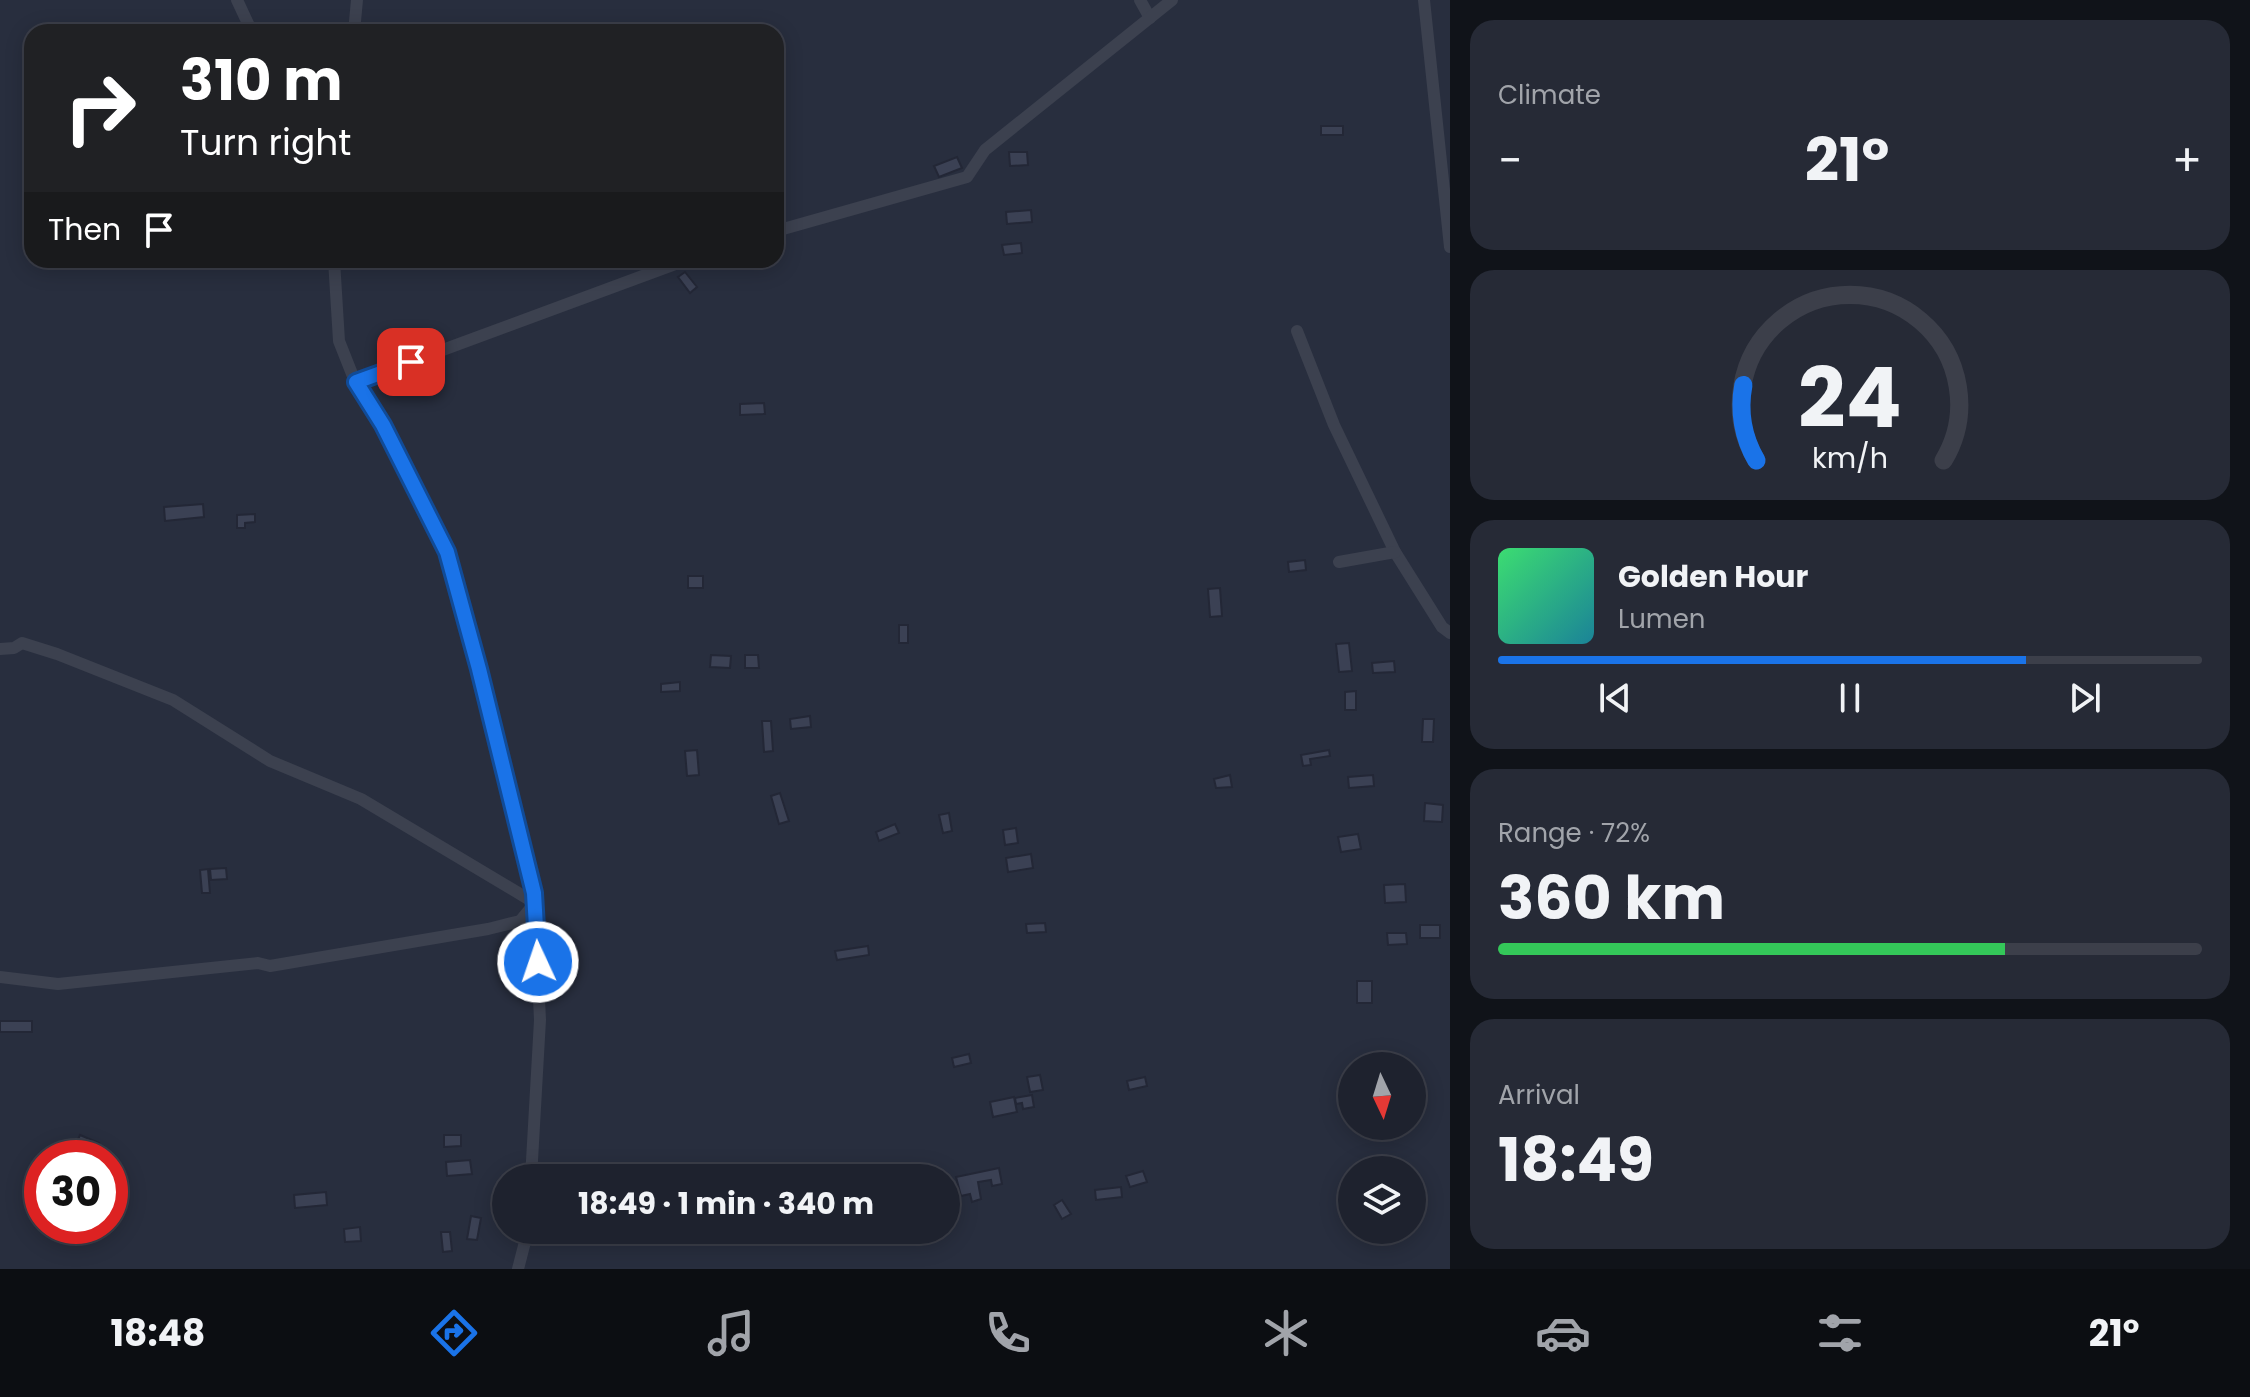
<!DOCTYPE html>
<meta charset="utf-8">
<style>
body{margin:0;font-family:Poppins,sans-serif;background:#262a36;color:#f1f3f6;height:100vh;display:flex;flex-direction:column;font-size:30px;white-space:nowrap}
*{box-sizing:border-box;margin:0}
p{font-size:26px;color:#a1a4aa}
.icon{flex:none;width:44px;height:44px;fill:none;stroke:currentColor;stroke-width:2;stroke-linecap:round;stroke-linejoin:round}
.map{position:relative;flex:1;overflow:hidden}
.panel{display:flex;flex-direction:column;gap:20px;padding:20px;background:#101319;width:800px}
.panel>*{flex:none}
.top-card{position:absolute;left:24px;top:24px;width:760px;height:244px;border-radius:24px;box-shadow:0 4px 20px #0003,0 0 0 2px #3c3f4a;background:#202124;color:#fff;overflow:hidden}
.needle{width:52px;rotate:176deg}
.fabs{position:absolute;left:1338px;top:1052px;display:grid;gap:16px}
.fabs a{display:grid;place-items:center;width:88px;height:88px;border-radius:50%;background:#1e222e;box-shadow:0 4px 20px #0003,0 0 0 2px #3c3f4a;font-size:40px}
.speed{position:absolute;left:24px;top:1140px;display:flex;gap:16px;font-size:40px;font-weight:700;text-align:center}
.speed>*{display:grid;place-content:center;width:104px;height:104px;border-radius:50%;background:#1e222e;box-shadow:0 4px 20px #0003,0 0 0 2px #3c3f4a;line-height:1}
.speed .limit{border:12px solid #d22;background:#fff;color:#111}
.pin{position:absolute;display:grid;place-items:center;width:68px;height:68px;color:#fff;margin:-34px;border-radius:16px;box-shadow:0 4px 12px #0006}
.me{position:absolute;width:88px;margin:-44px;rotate:357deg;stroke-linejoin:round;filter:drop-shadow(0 0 6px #0008)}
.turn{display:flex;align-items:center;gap:28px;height:168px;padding:0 24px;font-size:36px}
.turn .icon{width:104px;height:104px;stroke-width:2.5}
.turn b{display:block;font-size:56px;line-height:68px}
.then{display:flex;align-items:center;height:76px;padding:0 24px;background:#0003;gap:16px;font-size:30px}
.big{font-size:60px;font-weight:700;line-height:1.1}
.panel .widget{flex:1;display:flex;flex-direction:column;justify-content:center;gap:12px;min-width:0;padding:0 28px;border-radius:24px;background:#262a36}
.panel .dial{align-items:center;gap:0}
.dial svg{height:208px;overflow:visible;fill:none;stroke:#3c3f4a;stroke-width:7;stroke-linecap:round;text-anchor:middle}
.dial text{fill:#f1f3f6;stroke:none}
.song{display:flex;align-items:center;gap:24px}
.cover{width:96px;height:96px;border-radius:12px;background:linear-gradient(135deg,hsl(140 70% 55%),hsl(190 70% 35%))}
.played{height:8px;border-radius:4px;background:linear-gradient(90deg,#1a73e8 75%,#3c3f4a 75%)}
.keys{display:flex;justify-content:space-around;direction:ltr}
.heat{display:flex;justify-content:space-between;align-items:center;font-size:44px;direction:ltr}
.charge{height:12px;border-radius:6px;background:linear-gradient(90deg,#34c759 72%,#3c3f4a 0)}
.trip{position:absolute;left:492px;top:1164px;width:468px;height:80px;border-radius:40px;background:#1e222e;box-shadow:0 4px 20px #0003,0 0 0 2px #3c3f4a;font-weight:700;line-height:80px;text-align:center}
.tabs{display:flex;height:128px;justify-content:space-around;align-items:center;background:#0c0e12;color:#a1a4aa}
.tabs .icon{width:56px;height:56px}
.tabs .selected{color:#1a73e8}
.tabs b{font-size:36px;color:#f1f3f6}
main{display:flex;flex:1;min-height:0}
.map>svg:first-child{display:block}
.building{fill:#3b4154;stroke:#232736;stroke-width:2}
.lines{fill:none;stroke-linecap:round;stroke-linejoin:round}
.street{stroke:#3c414f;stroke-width:12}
.route-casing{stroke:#114b97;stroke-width:20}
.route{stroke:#1a73e8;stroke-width:14}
</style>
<main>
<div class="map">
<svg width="1450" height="1269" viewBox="0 0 1450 1269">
<rect width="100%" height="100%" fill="#282e3e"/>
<!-- building -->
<g class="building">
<rect x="1321" y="126" width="22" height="9"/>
<polygon points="1009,152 1027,152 1028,165 1010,166"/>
<polygon points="957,157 962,168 939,177 934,166"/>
<polygon points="1031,210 1032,222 1007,224 1006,212"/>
<polygon points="1021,243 1022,253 1004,255 1002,245"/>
<polygon points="685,272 697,287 690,293 678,277"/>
<polygon points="764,403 765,414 740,415 740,404"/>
<polygon points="203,504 204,517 165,521 164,507"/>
<polygon points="255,514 255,522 245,523 245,528 237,528 237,515"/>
<polygon points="1305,560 1306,570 1289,572 1288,562"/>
<rect x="688" y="576" width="15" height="12"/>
<polygon points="1220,588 1222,616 1210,617 1208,589"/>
<rect x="899" y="625" width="9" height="18"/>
<polygon points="1349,643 1352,671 1339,672 1336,644"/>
<polygon points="711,655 731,656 730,668 710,667"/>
<polygon points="745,655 758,655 759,668 745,668"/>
<polygon points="1394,661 1395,672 1373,673 1372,663"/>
<polygon points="680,682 680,691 661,692 661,684"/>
<polygon points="1356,691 1356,710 1345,710 1345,692"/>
<polygon points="810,716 811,727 791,729 790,719"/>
<polygon points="1423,719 1434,719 1433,742 1422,742"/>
<polygon points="762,721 771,721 773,751 764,752"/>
<polygon points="697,750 699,775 687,776 685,751"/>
<polygon points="1329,750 1330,756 1310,759 1311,765 1303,766 1301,755"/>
<polygon points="1230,775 1232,787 1216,788 1214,779"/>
<polygon points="1373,775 1374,786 1349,788 1348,777"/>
<polygon points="780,793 789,821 779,824 771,796"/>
<polygon points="1425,803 1443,805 1442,822 1424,821"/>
<polygon points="949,813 952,831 943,833 939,815"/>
<polygon points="895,824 899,833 879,841 876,832"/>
<polygon points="1016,828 1018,843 1005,845 1003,830"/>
<polygon points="1358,834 1361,849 1341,852 1338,837"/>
<polygon points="1031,854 1033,868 1008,872 1006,858"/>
<polygon points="226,868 227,879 211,880 210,869"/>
<polygon points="208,869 210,893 202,893 200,870"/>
<polygon points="1405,884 1406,902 1385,903 1384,885"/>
<polygon points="1045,923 1046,932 1027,933 1026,924"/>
<rect x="1420" y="925" width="20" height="13"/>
<polygon points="1387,933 1406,933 1407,944 1388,945"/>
<polygon points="868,946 869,955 837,960 835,951"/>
<rect x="1357" y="981" width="15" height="22"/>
<rect x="0" y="1021" width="32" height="11"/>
<polygon points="969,1054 971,1063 954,1067 952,1058"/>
<polygon points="1040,1075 1043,1090 1030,1092 1027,1077"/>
<polygon points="1145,1077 1147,1086 1129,1090 1127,1081"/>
<polygon points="1032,1095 1034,1107 1023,1109 1022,1103 1016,1104 1015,1098"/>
<polygon points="1014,1097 1017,1112 993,1117 990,1102"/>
<polygon points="80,1135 99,1143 95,1152 76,1144"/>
<polygon points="444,1135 461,1135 461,1146 444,1147"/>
<polygon points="470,1160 472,1174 447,1176 446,1162"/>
<polygon points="999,1168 1002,1184 992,1186 991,1180 978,1182 981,1199 972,1202 970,1194 961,1196 956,1177"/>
<polygon points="1143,1171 1147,1182 1130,1187 1126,1176"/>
<polygon points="1121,1187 1122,1197 1096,1200 1095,1190"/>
<polygon points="326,1192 327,1205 295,1208 294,1195"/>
<polygon points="1062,1200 1071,1214 1062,1219 1054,1205"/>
<polygon points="471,1216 481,1218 477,1240 467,1239"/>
<polygon points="360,1227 361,1241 345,1242 344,1229"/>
<polygon points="441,1232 450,1232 452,1251 443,1252"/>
</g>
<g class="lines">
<!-- street -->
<g class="street">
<polyline points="237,0 252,32"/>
<polyline points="1140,0 1150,18"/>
<polyline points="1424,0 1450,247"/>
<polyline points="354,32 357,0"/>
<polyline points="776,231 967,177 985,150 1172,0"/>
<polyline points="334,260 339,341 358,389 383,425 447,552 479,669 534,893 540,1020 531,1178"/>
<polyline points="1297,331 1334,425 1395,552 1442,627 1450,633"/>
<polyline points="356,382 686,260"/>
<polyline points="1339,562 1395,552"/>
<polyline points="0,649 14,648 22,643 57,654 173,700 270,761 361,799 535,903 520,921 488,929 270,966 258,963 58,984 0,977"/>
<polyline points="518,1269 528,1230"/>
</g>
</g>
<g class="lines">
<defs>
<polyline id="route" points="411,362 356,382 383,425 447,552 479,669 534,893 538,962"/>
</defs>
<!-- route casing -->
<use href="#route" class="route-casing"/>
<!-- route -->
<use href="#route" class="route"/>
</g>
</svg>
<div class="fabs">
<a><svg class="needle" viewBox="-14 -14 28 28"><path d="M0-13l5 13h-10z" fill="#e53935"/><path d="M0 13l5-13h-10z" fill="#a1a4aa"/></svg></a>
<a><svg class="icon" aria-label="layers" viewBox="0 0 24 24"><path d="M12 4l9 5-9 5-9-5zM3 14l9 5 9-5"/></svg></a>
</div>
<div class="speed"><div class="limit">30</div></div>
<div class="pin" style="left:411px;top:362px;background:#d93025"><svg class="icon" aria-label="arrive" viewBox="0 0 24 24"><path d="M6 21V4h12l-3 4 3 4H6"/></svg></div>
<svg class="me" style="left:538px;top:962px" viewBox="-20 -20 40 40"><circle r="17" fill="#1a73e8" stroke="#fff" stroke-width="3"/><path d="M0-11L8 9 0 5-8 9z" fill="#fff"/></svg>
<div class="trip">18:49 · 1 min · 340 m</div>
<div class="top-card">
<div class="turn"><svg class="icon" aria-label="right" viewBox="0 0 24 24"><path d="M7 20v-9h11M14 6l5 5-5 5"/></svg><div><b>310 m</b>Turn right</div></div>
<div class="then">Then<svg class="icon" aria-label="arrive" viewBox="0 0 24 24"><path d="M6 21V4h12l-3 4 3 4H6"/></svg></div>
</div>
</div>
<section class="panel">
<div class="widget"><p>Climate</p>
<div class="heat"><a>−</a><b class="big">21°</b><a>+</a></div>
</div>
<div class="widget dial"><svg viewBox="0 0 100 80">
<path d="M14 69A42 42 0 1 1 86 69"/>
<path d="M14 69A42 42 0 0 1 9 40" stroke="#1a73e8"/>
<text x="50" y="56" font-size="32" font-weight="700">24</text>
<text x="50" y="72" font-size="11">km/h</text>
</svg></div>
<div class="widget">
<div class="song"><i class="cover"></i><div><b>Golden Hour</b><p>Lumen</p></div></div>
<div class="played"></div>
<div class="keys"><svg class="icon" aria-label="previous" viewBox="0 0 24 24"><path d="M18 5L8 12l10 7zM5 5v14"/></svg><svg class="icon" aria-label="pause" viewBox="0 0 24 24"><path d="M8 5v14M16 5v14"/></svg><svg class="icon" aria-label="next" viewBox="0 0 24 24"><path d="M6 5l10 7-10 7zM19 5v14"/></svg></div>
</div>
<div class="widget"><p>Range · 72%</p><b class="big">360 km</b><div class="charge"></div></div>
<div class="widget"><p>Arrival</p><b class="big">18:49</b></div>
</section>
</main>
<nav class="tabs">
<b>18:48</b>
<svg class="icon selected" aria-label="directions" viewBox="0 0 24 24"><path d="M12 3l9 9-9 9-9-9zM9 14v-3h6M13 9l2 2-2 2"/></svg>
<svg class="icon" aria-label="music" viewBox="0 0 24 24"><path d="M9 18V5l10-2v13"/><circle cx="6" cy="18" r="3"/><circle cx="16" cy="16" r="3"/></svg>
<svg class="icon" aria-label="phone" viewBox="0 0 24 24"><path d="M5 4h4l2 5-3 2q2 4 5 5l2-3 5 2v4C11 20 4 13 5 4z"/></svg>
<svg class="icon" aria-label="climate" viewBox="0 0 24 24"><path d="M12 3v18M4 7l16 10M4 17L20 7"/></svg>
<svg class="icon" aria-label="car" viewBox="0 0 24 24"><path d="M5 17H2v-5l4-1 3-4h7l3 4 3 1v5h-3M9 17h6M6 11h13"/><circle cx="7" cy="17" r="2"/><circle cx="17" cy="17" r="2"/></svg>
<svg class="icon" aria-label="filters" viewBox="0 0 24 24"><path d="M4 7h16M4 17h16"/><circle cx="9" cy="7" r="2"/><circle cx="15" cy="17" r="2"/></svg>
<b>21°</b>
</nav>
